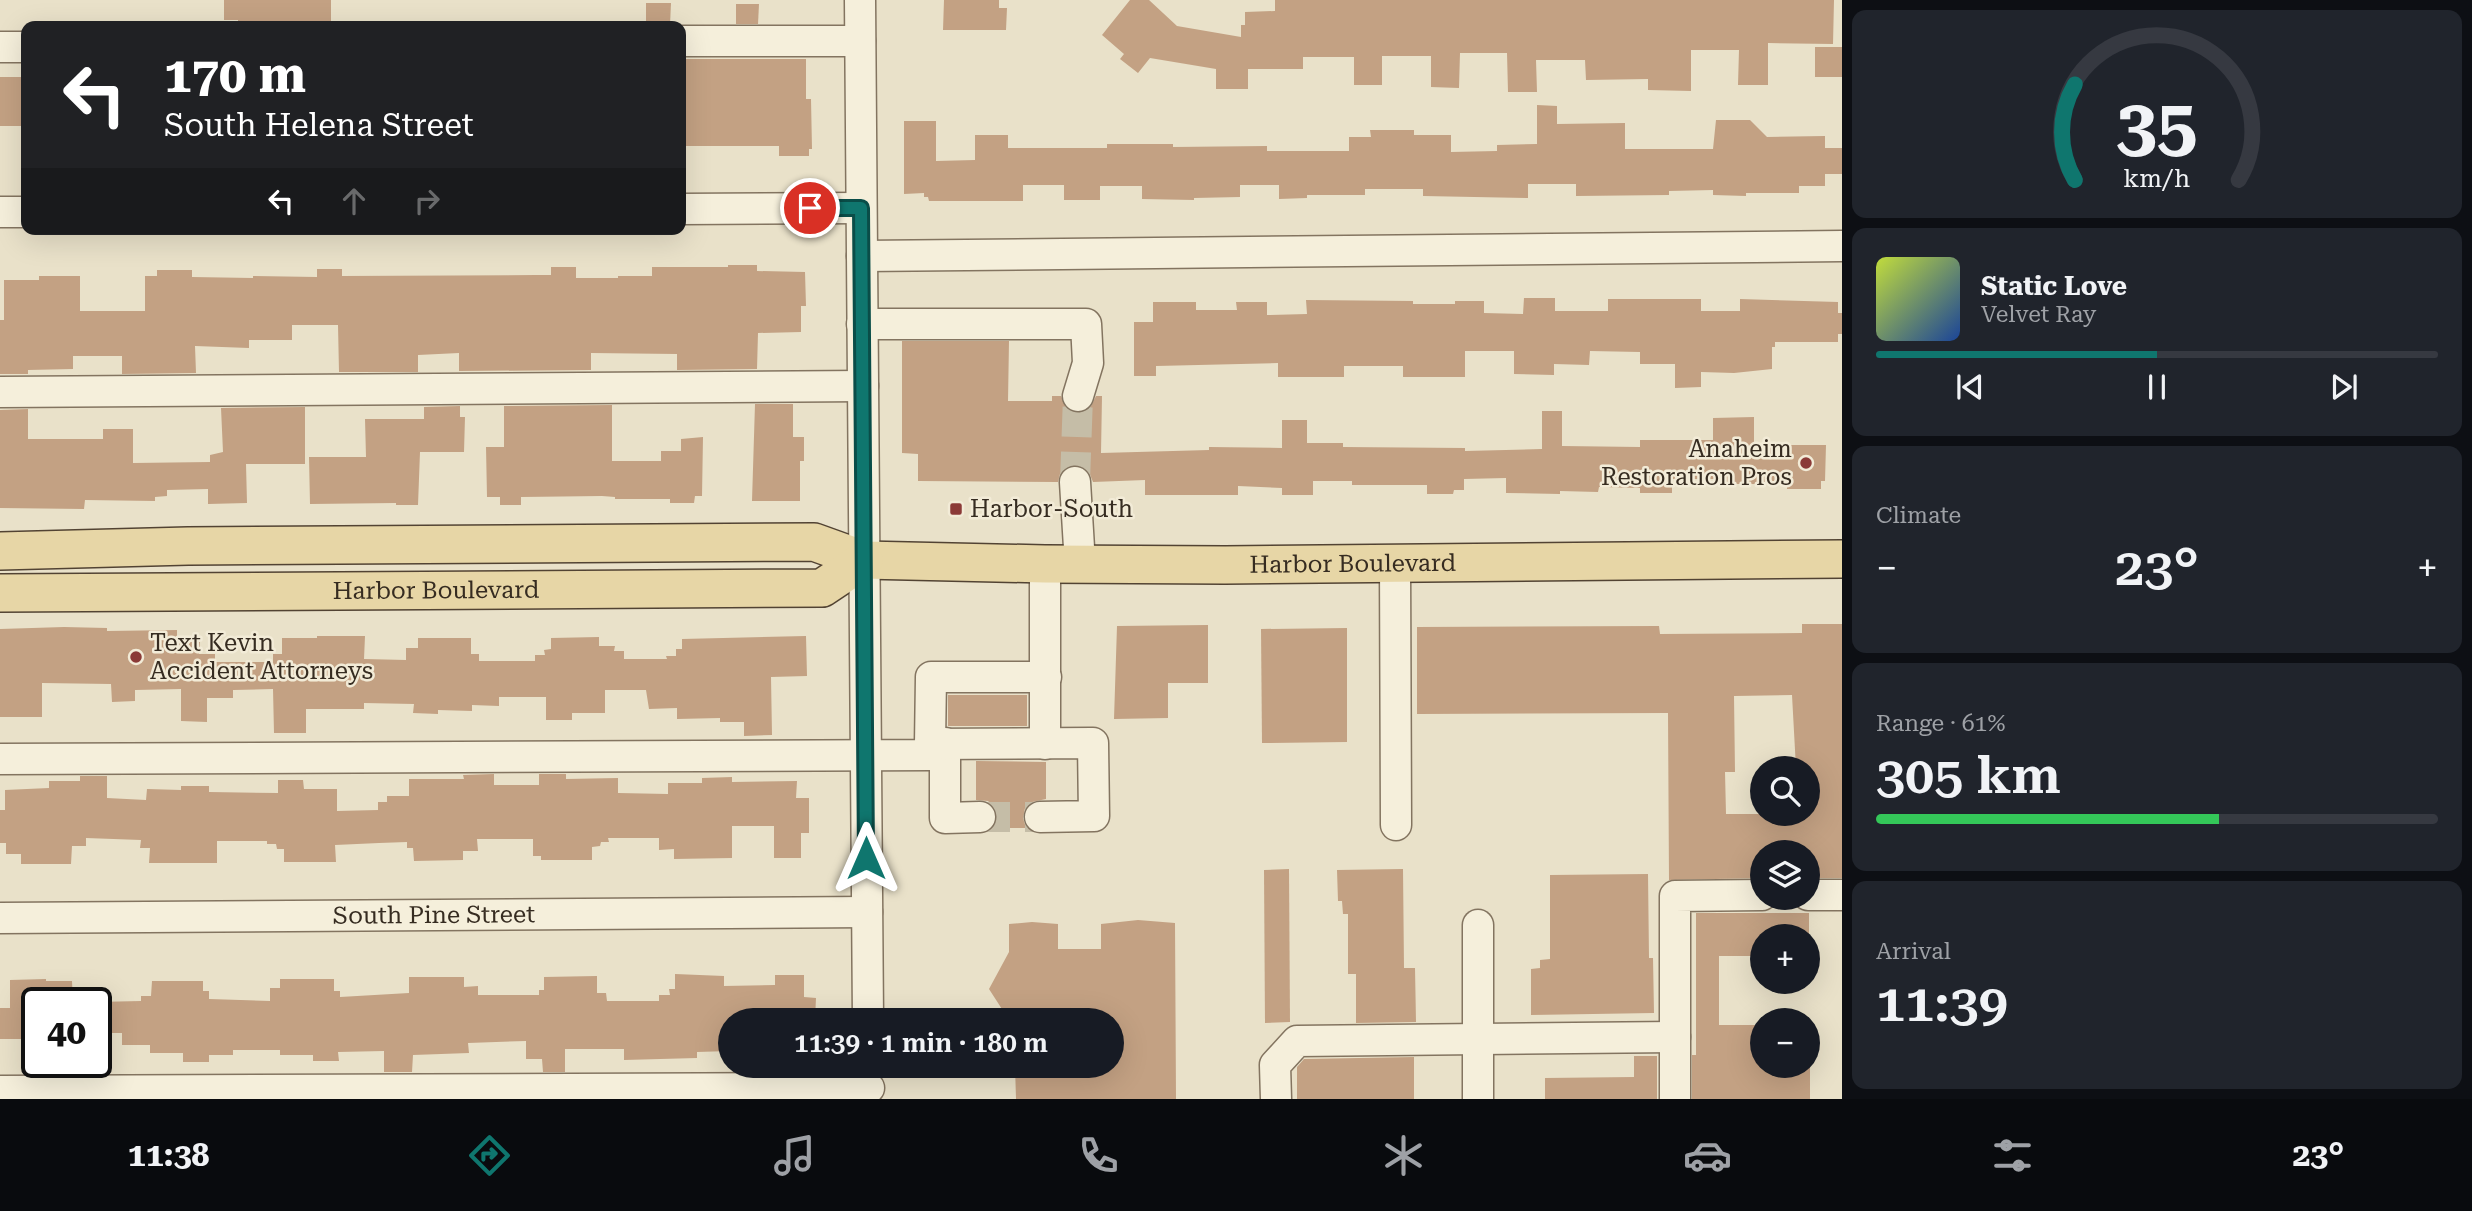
<!DOCTYPE html>
<meta charset="utf-8">
<style>
body{margin:0;font-family:"Roboto Serif",serif;background:#20242c;color:#f1f3f6;height:100vh;display:flex;flex-direction:column;font-size:26px;white-space:nowrap}
*{box-sizing:border-box;margin:0}
p{font-size:23px;color:#9ea1a6}
.icon{flex:none;width:38px;height:38px;fill:none;stroke:currentColor;stroke-width:2;stroke-linecap:round;stroke-linejoin:round}
.map{position:relative;flex:1;overflow:hidden}
.details{display:flex;flex-direction:column;gap:10px;padding:10px;background:#0d0f14;width:630px}
.details>*{flex:none}
.top-card{position:absolute;left:21px;top:21px;width:665px;height:214px;border-radius:14px;box-shadow:0 7px 28px #0002;background:#202124;color:#fff;overflow:hidden}
.buttons{position:absolute;left:1750px;top:756px;display:grid;gap:14px}
.buttons a{display:grid;place-items:center;width:70px;height:70px;border-radius:50%;background:#171b24;box-shadow:0 7px 28px #0002;font-size:35px}
.speed{position:absolute;left:21px;top:987px;display:flex;gap:14px;font-size:35px;font-weight:700;text-align:center}
.speed>*{display:grid;place-content:center;width:91px;height:91px;border-radius:50%;background:#171b24;box-shadow:0 7px 28px #0002;line-height:1}
.speed .limit{border:4px solid #111;border-radius:10px;background:#fff;color:#111}
.pin{position:absolute;display:grid;place-items:center;width:60px;height:60px;color:#fff;margin:-30px;border:4px solid #fff;border-radius:50%;box-shadow:0 2px 7px #0007}
.me{position:absolute;width:77px;margin:-38px;rotate:0deg;stroke-linejoin:round;filter:drop-shadow(0 0 5px #0008)}
.turn{display:flex;align-items:center;gap:24px;height:147px;padding:0 28px;font-size:32px}
.turn .icon{width:91px;height:91px;stroke-width:2.5}
.turn b{display:block;font-size:49px;line-height:60px}
.lanes{display:flex;align-items:center;height:66px;padding:0 28px;background:#0003;justify-content:center;gap:35px;direction:ltr}
.lanes .off{opacity:.35}
.big{font-size:52px;font-weight:600;line-height:1.1}
.details .widget{flex:1;display:flex;flex-direction:column;justify-content:center;gap:10px;min-width:0;padding:0 24px;border-radius:14px;background:#20242c}
.details .dial{align-items:center;gap:0}
.dial svg{height:182px;overflow:visible;fill:none;stroke:#363941;stroke-width:7;stroke-linecap:round;text-anchor:middle}
.dial text{fill:#f1f3f6;stroke:none}
.song{display:flex;align-items:center;gap:21px}
.cover{width:84px;height:84px;border-radius:10px;background:linear-gradient(135deg,hsl(70 70% 55%),hsl(220 70% 35%))}
.played{height:7px;border-radius:4px;background:linear-gradient(90deg,#0f766e 50%,#363941 50%)}
.keys{display:flex;justify-content:space-around;direction:ltr}
.heat{display:flex;justify-content:space-between;align-items:center;font-size:38px;direction:ltr}
.charge{height:10px;border-radius:5px;background:linear-gradient(90deg,#34c759 61%,#363941 0)}
.trip{position:absolute;left:718px;top:1008px;width:406px;height:70px;border-radius:35px;background:#171b24;box-shadow:0 7px 28px #0002;font-weight:600;line-height:70px;text-align:center}
.tabs{display:flex;height:112px;justify-content:space-around;align-items:center;background:#090b0e;color:#9ea1a6}
.tabs .icon{width:49px;height:49px}
.tabs .on{color:#0f766e}
.tabs b{font-size:32px;color:#f1f3f6}
main{display:flex;flex:1;min-height:0}
.map>svg:first-child{display:block}
.building{fill:#c3a183;fill-rule:evenodd}
.lines{fill:none;stroke-linecap:round;stroke-linejoin:round}
.minor-tunnel{stroke:#c5bda7;stroke-width:30;stroke-dasharray:30 15;stroke-linecap:butt}
.minor-casing{stroke:#837460;stroke-width:33}
.major-casing{stroke:#524333;stroke-width:40}
.minor{stroke:#f5efdb;stroke-width:30}
.major{stroke:#e7d6a6;stroke-width:37}
.route-casing{stroke:#0a4d48;stroke-width:18}
.route{stroke:#0f766e;stroke-width:12}
.poi-dot{fill:#8b3a37;stroke:#f2ebd7;stroke-width:2.5}
.labels{text-anchor:middle;dominant-baseline:central;stroke-width:5;stroke-linejoin:round;paint-order:stroke}
.poi-label{font-size:24px;fill:#362c21;stroke:#f2ebd7;text-anchor:start}
.street-label{font-size:24px;fill:#362c21;stroke:#f2ebd7}
</style>
<main>
<div class="map">
<svg width="1842" height="1099" viewBox="0 0 1842 1099">
<rect width="100%" height="100%" fill="#e9e1c9"/>
<!-- building -->
<g class="building">
<polygon points="224,0 331,0 331,21 278,21 277,26 238,26 238,20 224,20"/>
<polygon points="944,0 999,0 999,8 1007,8 1006,30 943,30"/>
<polygon points="1130,0 1149,0 1177,26 1241,37 1241,25 1245,25 1245,12 1275,11 1275,0 1834,0 1833,44 1768,43 1768,85 1738,85 1739,50 1691,50 1691,91 1648,90 1648,79 1586,80 1585,60 1536,60 1537,92 1508,92 1507,53 1460,53 1459,88 1431,87 1431,56 1382,56 1382,85 1354,85 1354,57 1303,57 1303,69 1248,69 1248,89 1216,89 1216,69 1150,58 1138,73 1120,59 1124,54 1102,35"/>
<polygon points="646,3 671,3 670,25 646,25"/>
<polygon points="736,4 759,4 758,24 736,24"/>
<rect x="1815" y="47" width="27" height="30"/>
<polygon points="681,59 806,59 806,99 811,99 812,149 809,149 809,156 779,156 779,146 681,146"/>
<polygon points="0,77 24,77 21,126 0,126"/>
<polygon points="1537,105 1557,106 1557,124 1625,123 1625,149 1713,149 1716,120 1750,120 1767,137 1825,136 1825,148 1842,148 1842,174 1825,174 1825,186 1799,186 1799,193 1746,193 1746,196 1713,195 1713,190 1669,191 1669,195 1576,196 1576,184 1528,184 1528,198 1423,196 1423,189 1365,189 1365,195 1307,195 1307,198 1279,199 1279,185 1240,185 1240,197 1194,198 1194,200 1142,199 1142,186 1100,186 1100,200 1064,200 1064,185 1023,185 1023,201 929,201 928,197 924,197 924,193 904,194 904,121 936,121 936,161 975,160 975,135 1008,135 1008,148 1107,148 1107,144 1173,144 1173,147 1267,146 1267,151 1349,151 1349,137 1371,137 1370,130 1414,130 1414,135 1451,135 1451,152 1497,151 1497,145 1537,144"/>
<polygon points="728,265 757,265 757,271 805,272 806,306 801,306 801,332 758,333 757,369 677,370 677,354 591,353 591,370 459,371 459,353 418,355 418,372 339,372 338,325 292,325 292,340 249,340 249,348 195,346 196,373 122,374 122,356 73,356 73,369 28,370 28,374 0,374 0,320 4,320 4,280 39,280 39,276 80,276 80,311 145,311 145,276 157,276 157,270 192,270 192,277 253,278 253,276 317,277 317,269 342,269 342,276 536,275 551,275 551,267 576,267 576,278 618,278 618,276 652,276 652,267 728,267"/>
<polygon points="1524,298 1555,298 1555,311 1608,311 1608,299 1701,299 1701,311 1740,311 1740,299 1838,302 1838,313 1842,313 1842,334 1838,334 1838,342 1775,342 1775,347 1772,347 1772,369 1734,373 1701,372 1701,387 1675,388 1675,364 1640,364 1640,352 1590,351 1589,365 1554,364 1554,375 1514,374 1514,351 1465,351 1465,377 1403,377 1403,366 1344,366 1344,377 1278,377 1278,363 1156,366 1156,376 1134,376 1134,322 1153,322 1153,302 1196,302 1196,310 1237,310 1236,302 1267,302 1267,315 1307,314 1306,300 1413,301 1413,304 1455,304 1455,301 1484,301 1484,313 1523,314"/>
<polygon points="902,341 1009,341 1008,401 1052,401 1052,396 1061,396 1066,408 1074,413 1081,413 1090,408 1096,396 1102,396 1101,453 1209,450 1209,447 1282,448 1282,420 1307,420 1307,443 1343,443 1343,447 1465,448 1465,451 1542,449 1542,411 1562,411 1562,446 1640,447 1640,440 1713,440 1713,418 1754,417 1754,445 1826,445 1825,481 1821,481 1821,489 1787,489 1787,484 1714,484 1714,479 1672,479 1672,493 1640,493 1640,488 1599,487 1598,492 1560,491 1560,494 1506,493 1506,478 1464,479 1464,490 1454,490 1453,494 1427,494 1427,485 1352,485 1352,481 1313,481 1313,495 1282,495 1282,488 1238,486 1238,495 1145,495 1145,480 1093,482 1089,472 1082,466 1075,465 1065,468 1060,474 1058,482 918,481 918,454 902,453"/>
<polygon points="755,404 793,404 793,437 804,437 804,461 800,461 800,501 752,501"/>
<polygon points="612,405 612,461 661,461 661,451 681,451 681,439 703,437 702,496 695,496 694,503 670,503 670,499 615,499 615,497 602,496 521,497 521,505 500,505 500,497 487,497 486,447 504,447 504,406"/>
<polygon points="460,406 460,417 465,417 464,452 420,452 418,505 396,505 396,503 310,504 309,457 366,457 365,419 424,419 424,407"/>
<polygon points="305,407 305,464 246,464 247,503 208,504 208,489 167,490 167,496 155,497 155,501 85,500 84,509 0,508 0,410 28,409 28,439 103,439 103,429 133,429 133,463 210,462 210,455 223,452 221,408"/>
<path d="M1802,624H1842V878H1808V852H1762V878L1669,880L1668,713L1417,714V627L1659,626L1660,634L1802,633ZM1792,695L1796,768H1808V814H1726L1725,772H1735L1734,696Z"/>
<polygon points="1208,625 1208,683 1168,683 1168,718 1114,719 1117,626"/>
<polygon points="64,627 107,628 107,631 177,630 177,641 200,642 199,654 215,654 215,662 273,662 273,654 282,654 282,638 317,638 317,636 365,636 364,659 406,660 406,648 418,648 418,638 471,638 471,654 479,654 479,661 535,661 535,655 545,655 544,650 551,649 551,638 599,637 599,646 615,646 614,651 624,651 624,659 667,659 666,656 676,656 676,649 682,649 682,639 806,636 807,676 771,677 772,735 744,736 744,722 720,722 720,718 677,719 677,708 649,709 646,690 605,690 605,713 572,713 572,720 546,720 546,697 499,697 499,706 472,705 472,711 438,710 438,714 413,713 414,704 364,703 364,709 306,709 306,733 274,733 273,689 233,690 233,698 207,698 207,722 181,721 181,689 135,690 135,701 112,702 111,684 42,683 42,717 0,717 0,629"/>
<polygon points="1347,628 1347,742 1262,743 1261,629"/>
<rect x="948" y="695" width="79" height="31"/>
<polygon points="976,761 1046,762 1046,799 1032,802 1025,808 1023,818 1026,828 993,828 997,817 994,807 988,801 976,800"/>
<polygon points="494,774 494,785 539,785 539,774 566,774 566,779 618,778 618,793 668,794 668,783 702,783 702,778 732,777 732,782 797,781 796,798 809,798 809,833 801,833 801,858 774,858 774,826 732,826 732,858 674,859 674,849 659,850 659,838 608,838 609,842 601,842 600,846 592,847 592,860 541,860 541,856 533,856 533,839 477,839 478,851 463,851 463,860 414,861 413,848 407,848 407,842 379,843 335,845 336,862 284,862 284,849 277,849 276,844 267,844 267,841 217,841 217,863 149,863 150,848 140,848 141,840 86,838 86,846 72,846 71,864 21,864 21,854 6,854 6,843 0,843 0,810 5,810 5,790 49,788 49,781 80,781 80,776 107,776 107,798 146,800 147,789 181,790 181,786 209,786 209,792 278,793 278,780 303,780 304,789 337,789 337,811 378,810 378,802 387,802 387,796 409,796 409,779 464,779 463,775"/>
<polygon points="1289,869 1290,1022 1265,1023 1264,870"/>
<polygon points="1403,869 1404,968 1415,968 1416,1022 1356,1023 1356,974 1348,974 1348,914 1343,914 1342,901 1338,901 1337,870"/>
<polygon points="1648,874 1649,958 1653,958 1654,1013 1531,1015 1531,969 1540,968 1540,960 1550,959 1550,875"/>
<polygon points="1696,913 1809,913 1809,936 1762,936 1762,956 1719,956 1719,1025 1762,1025 1762,1066 1810,1066 1810,1099 1692,1099 1692,1055 1696,1055"/>
<polygon points="1138,920 1175,923 1176,1099 1016,1099 1015,1066 1057,1066 1057,1070 1102,1070 1102,1066 1111,1066 1111,1020 1009,1020 989,989 1009,952 1009,924 1032,922 1058,924 1058,949 1101,949 1101,924"/>
<polygon points="675,974 724,976 724,986 775,985 775,975 804,975 804,997 816,998 815,1020 730,1020 730,1051 697,1052 697,1058 624,1060 624,1049 565,1049 565,1072 543,1072 542,1059 526,1059 526,1041 468,1043 469,1053 413,1055 412,1072 384,1072 384,1051 338,1052 339,1061 313,1061 313,1055 280,1055 280,1050 233,1050 233,1055 209,1055 209,1062 183,1062 183,1053 150,1053 150,1045 122,1045 122,1033 96,1033 96,1002 141,1001 141,996 151,996 152,981 203,981 203,991 209,991 209,999 270,1001 270,988 280,988 280,979 334,979 334,991 340,991 340,997 409,993 409,977 464,977 464,987 478,986 478,995 539,995 539,990 544,990 544,977 597,976 597,993 606,993 607,1001 659,1001 659,995 670,995 669,989 675,989"/>
<polygon points="46,979 46,981 72,981 73,1003 37,1003 37,1039 0,1039 0,1008 10,1008 10,980"/>
<polygon points="1634,1056 1657,1056 1657,1099 1545,1099 1545,1078 1634,1077"/>
<polygon points="1414,1057 1414,1099 1297,1099 1297,1067 1304,1059"/>
</g>
<g class="lines">
<!-- minor-tunnel -->
<g class="minor-tunnel">
<polyline points="1075,482 1078,396"/>
<polyline points="980,817 1040,817"/>
</g>
<defs>
<g id="minor">
<polyline points="860,0 868,1020"/>
<polyline points="681,41 860,41"/>
<polyline points="0,47 26,47"/>
<polyline points="681,209 861,208"/>
<polyline points="0,212 26,212"/>
<polyline points="862,256 1842,246"/>
<polyline points="862,324 1086,324 1088,363 1078,396"/>
<polyline points="0,392 863,386"/>
<polyline points="1075,482 1080,564"/>
<polyline points="1395,563 1396,825"/>
<polyline points="945,743 945,818 980,817"/>
<polyline points="1045,744 1045,564"/>
<polyline points="0,759 931,755 930,744"/>
<polyline points="1040,817 1094,816 1093,743 930,744 931,677 1046,677"/>
<polyline points="1808,895 1842,895"/>
<path id="s1" d="M0,918L867,912"/>
<polyline points="1478,925 1478,1099"/>
<polyline points="0,1091 869,1088"/>
<polyline points="1276,1099 1275,1065 1297,1041 1675,1037"/>
<polyline points="1675,1099 1675,896 1762,895"/>
</g>
<g id="major">
<path id="s2" d="M0,551L188,546L814,542L864,560L1045,564L1225,565L1842,559"/>
<path id="s3" d="M0,593L822,588L864,560"/>
</g>
</defs>
<!-- minor casing -->
<use href="#minor" class="minor-casing"/>
<!-- major casing -->
<use href="#major" class="major-casing"/>
<!-- minor -->
<use href="#minor" class="minor"/>
<!-- major -->
<use href="#major" class="major"/>
</g>
<g class="lines">
<defs>
<polyline id="route" points="810,208 861,208 866,858"/>
</defs>
<!-- route casing -->
<use href="#route" class="route-casing"/>
<!-- route -->
<use href="#route" class="route"/>
</g>
<!-- markers -->
<g class="poi-dot">
<circle cx="1806" cy="463" r="7"/>
<rect x="949" y="502" width="14" height="14" rx="3.5"/>
<circle cx="136" cy="657" r="7"/>
</g>
<g class="labels">
<!-- poi labels -->
<g class="poi-label">
<text x="1792" y="449" text-anchor="end">Anaheim<tspan x="1792" dy="28">Restoration Pros</tspan></text>
<text x="970" y="509">Harbor-South</text>
<text x="150" y="643">Text Kevin<tspan x="150" dy="28">Accident Attorneys</tspan></text>
</g>
<!-- street labels -->
<g class="street-label">
<text stroke="none"><textPath href="#s2" startOffset="1356">Harbor Boulevard</textPath></text>
<text stroke="none"><textPath href="#s3" startOffset="436">Harbor Boulevard</textPath></text>
<text stroke="none"><textPath href="#s1" startOffset="434">South Pine Street</textPath></text>
</g>
</g>
</svg>
<div class="buttons">
<a><svg class="icon" aria-label="search" viewBox="0 0 24 24"><circle cx="10" cy="10" r="6"/><path d="M15 15l6 6"/></svg></a>
<a><svg class="icon" aria-label="layers" viewBox="0 0 24 24"><path d="M12 4l9 5-9 5-9-5zM3 14l9 5 9-5"/></svg></a>
<a>+</a>
<a>−</a>
</div>
<div class="speed"><div class="limit">40</div></div>
<div class="pin" style="left:810px;top:208px;background:#d93025"><svg class="icon" aria-label="arrive" viewBox="0 0 24 24"><path d="M6 21V4h12l-3 4 3 4H6"/></svg></div>
<svg class="me" style="left:866px;top:858px" viewBox="-20 -20 40 40"><path d="M0-17L14 15 0 8-14 15z" fill="#0f766e" stroke="#fff" stroke-width="4"/></svg>
<div class="trip">11:39 · 1 min · 180 m</div>
<div class="top-card">
<div class="turn"><svg class="icon" aria-label="left" viewBox="0 0 24 24"><path d="M17 20v-9H6M10 6l-5 5 5 5"/></svg><div><b>170 m</b>South Helena Street</div></div>
<div class="lanes"><svg class="icon" aria-label="left" viewBox="0 0 24 24"><path d="M17 20v-9H6M10 6l-5 5 5 5"/></svg><svg class="icon off" aria-label="ahead" viewBox="0 0 24 24"><path d="M12 20V5M6 11l6-6 6 6"/></svg><svg class="icon off" aria-label="right" viewBox="0 0 24 24"><path d="M7 20v-9h11M14 6l5 5-5 5"/></svg></div>
</div>
</div>
<section class="details">
<div class="widget dial"><svg viewBox="0 0 100 80">
<path d="M14 69A42 42 0 1 1 86 69"/>
<path d="M14 69A42 42 0 0 1 14 27" stroke="#0f766e"/>
<text x="50" y="56" font-size="32" font-weight="700">35</text>
<text x="50" y="72" font-size="11">km/h</text>
</svg></div>
<div class="widget">
<div class="song"><i class="cover"></i><div><b>Static Love</b><p>Velvet Ray</p></div></div>
<div class="played"></div>
<div class="keys"><svg class="icon" aria-label="previous" viewBox="0 0 24 24"><path d="M18 5L8 12l10 7zM5 5v14"/></svg><svg class="icon" aria-label="pause" viewBox="0 0 24 24"><path d="M8 5v14M16 5v14"/></svg><svg class="icon" aria-label="next" viewBox="0 0 24 24"><path d="M6 5l10 7-10 7zM19 5v14"/></svg></div>
</div>
<div class="widget"><p>Climate</p>
<div class="heat"><a>−</a><b class="big">23°</b><a>+</a></div>
</div>
<div class="widget"><p>Range · 61%</p><b class="big">305 km</b><div class="charge"></div></div>
<div class="widget"><p>Arrival</p><b class="big">11:39</b></div>
</section>
</main>
<nav class="tabs">
<b>11:38</b>
<svg class="icon on" aria-label="directions" viewBox="0 0 24 24"><path d="M12 3l9 9-9 9-9-9zM9 14v-3h6M13 9l2 2-2 2"/></svg>
<svg class="icon" aria-label="music" viewBox="0 0 24 24"><path d="M9 18V5l10-2v13"/><circle cx="6" cy="18" r="3"/><circle cx="16" cy="16" r="3"/></svg>
<svg class="icon" aria-label="phone" viewBox="0 0 24 24"><path d="M5 4h4l2 5-3 2q2 4 5 5l2-3 5 2v4C11 20 4 13 5 4z"/></svg>
<svg class="icon" aria-label="climate" viewBox="0 0 24 24"><path d="M12 3v18M4 7l16 10M4 17L20 7"/></svg>
<svg class="icon" aria-label="car" viewBox="0 0 24 24"><path d="M5 17H2v-5l4-1 3-4h7l3 4 3 1v5h-3M9 17h6M6 11h13"/><circle cx="7" cy="17" r="2"/><circle cx="17" cy="17" r="2"/></svg>
<svg class="icon" aria-label="filters" viewBox="0 0 24 24"><path d="M4 7h16M4 17h16"/><circle cx="9" cy="7" r="2"/><circle cx="15" cy="17" r="2"/></svg>
<b>23°</b>
</nav>
